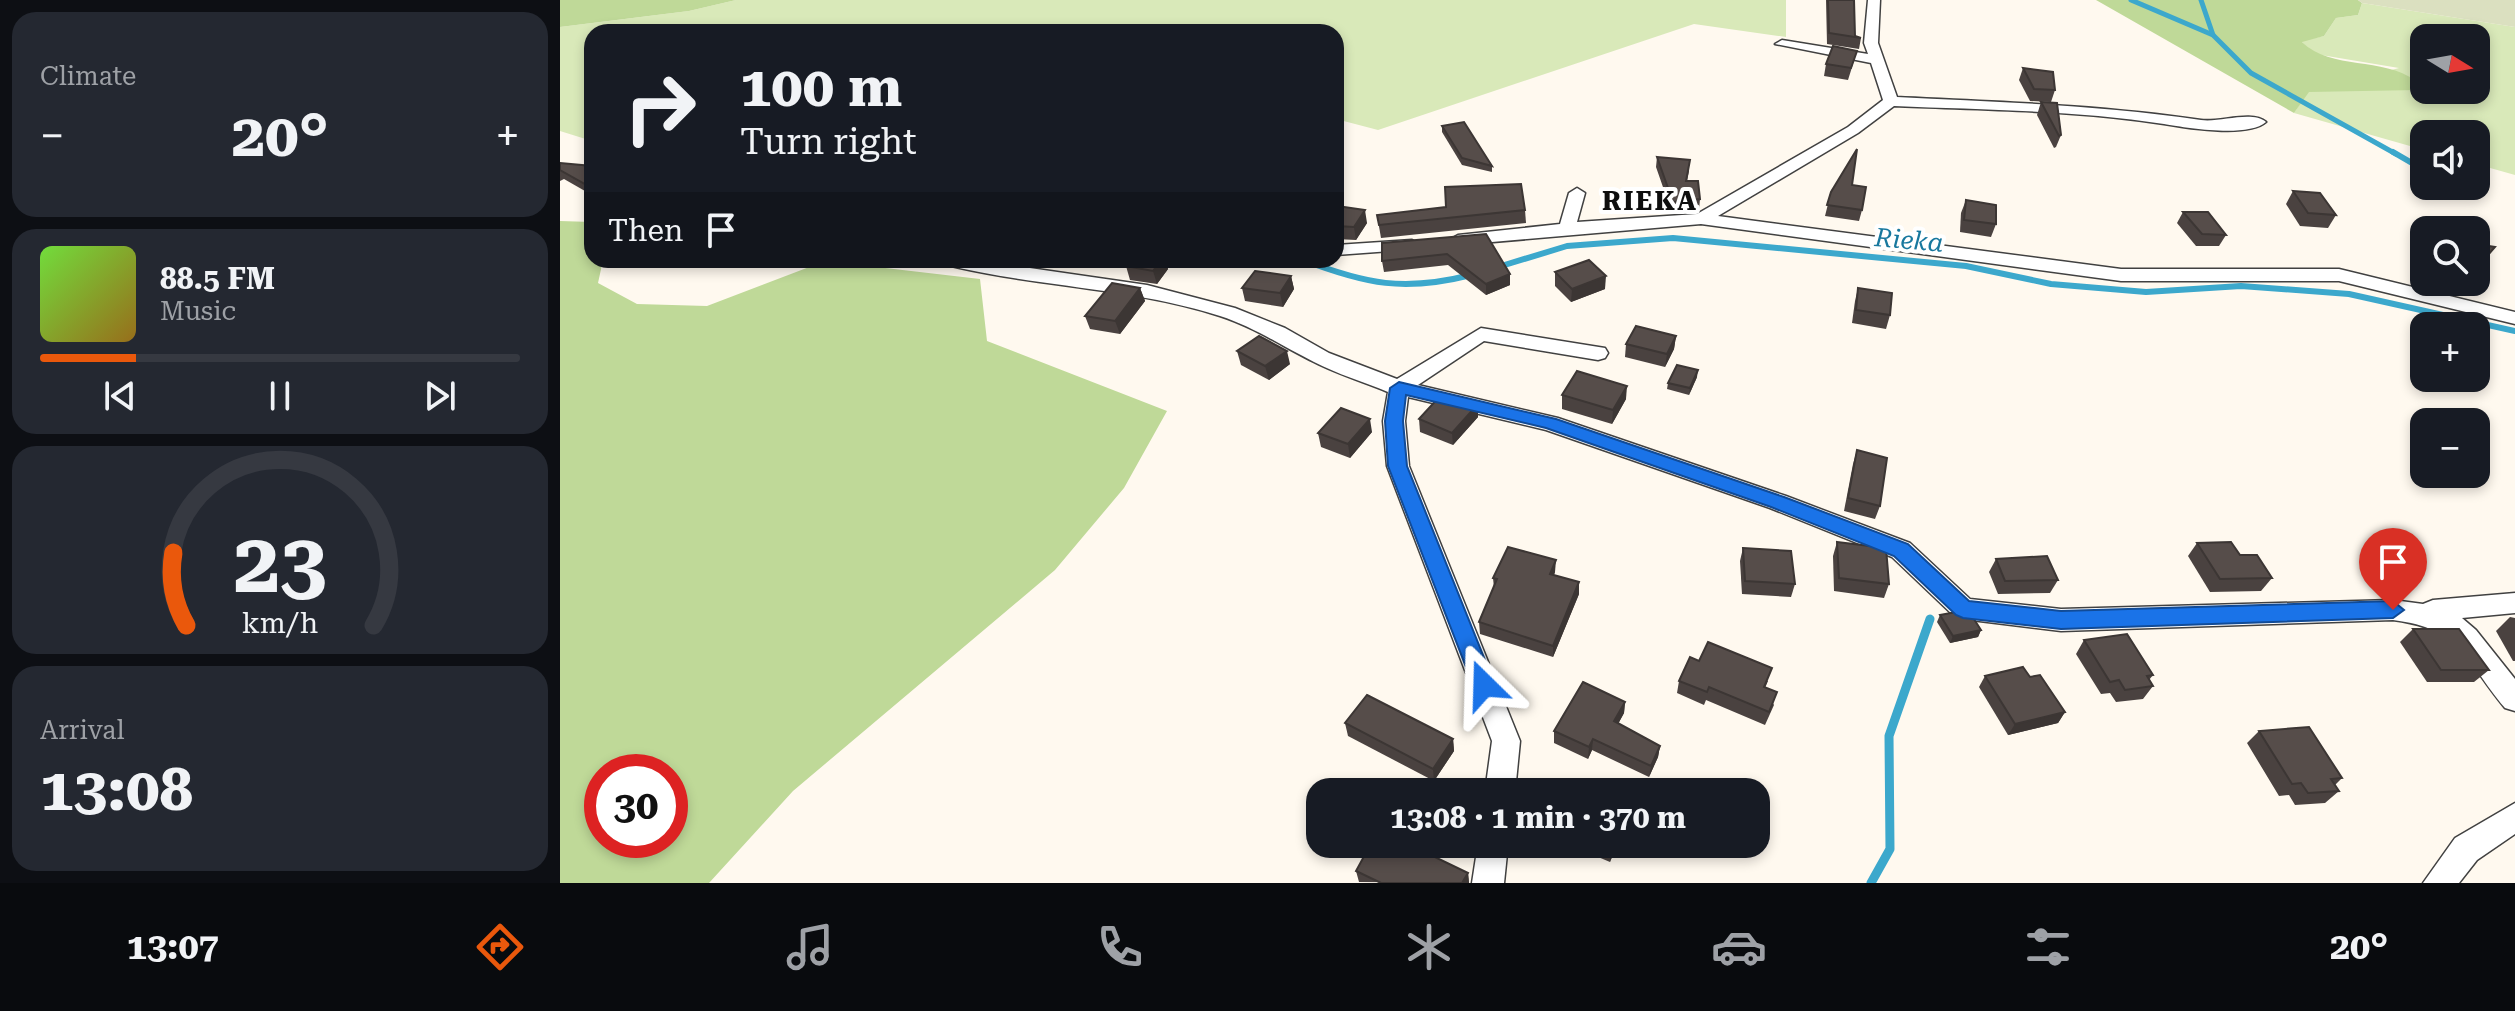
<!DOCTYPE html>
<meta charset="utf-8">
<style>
body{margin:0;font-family:"Roboto Serif",serif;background:#242831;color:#f1f3f6;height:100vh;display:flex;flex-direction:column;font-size:30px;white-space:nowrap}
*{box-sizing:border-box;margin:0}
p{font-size:26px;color:#9ea1a6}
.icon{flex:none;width:44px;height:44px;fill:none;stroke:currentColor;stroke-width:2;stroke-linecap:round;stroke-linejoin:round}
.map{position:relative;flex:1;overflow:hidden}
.details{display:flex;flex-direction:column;gap:12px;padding:12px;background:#0d0f14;width:560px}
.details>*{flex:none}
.banner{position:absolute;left:24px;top:24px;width:760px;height:244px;border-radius:24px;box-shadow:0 4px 12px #0003;background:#171b24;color:#f1f3f6;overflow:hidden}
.needle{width:52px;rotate:101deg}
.tools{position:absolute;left:1850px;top:24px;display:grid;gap:16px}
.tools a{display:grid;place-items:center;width:80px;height:80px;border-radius:16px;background:#171b24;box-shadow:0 4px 12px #0003;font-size:40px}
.speed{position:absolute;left:24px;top:754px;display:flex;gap:16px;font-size:40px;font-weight:700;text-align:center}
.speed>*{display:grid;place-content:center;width:104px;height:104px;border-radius:50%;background:#171b24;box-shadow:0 4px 12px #0003;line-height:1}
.speed .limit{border:12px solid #d22;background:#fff;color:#111}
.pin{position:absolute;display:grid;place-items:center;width:68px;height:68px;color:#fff;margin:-82px -34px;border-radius:50% 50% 50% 0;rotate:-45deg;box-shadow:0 0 8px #0007}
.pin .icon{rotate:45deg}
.me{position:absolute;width:88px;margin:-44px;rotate:338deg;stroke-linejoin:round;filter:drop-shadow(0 0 6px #0008)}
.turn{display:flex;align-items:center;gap:28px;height:168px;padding:0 24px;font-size:36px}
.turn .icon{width:104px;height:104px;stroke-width:2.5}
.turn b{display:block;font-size:56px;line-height:68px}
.then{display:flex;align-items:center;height:76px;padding:0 24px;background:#0003;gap:16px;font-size:30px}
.big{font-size:60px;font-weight:700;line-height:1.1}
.details .card{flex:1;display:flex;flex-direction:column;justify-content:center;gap:12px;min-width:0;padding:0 28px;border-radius:24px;background:#242831}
.details .dial{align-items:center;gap:0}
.dial svg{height:208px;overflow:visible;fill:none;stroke:#363941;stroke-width:7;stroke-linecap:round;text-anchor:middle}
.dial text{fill:#f1f3f6;stroke:none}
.song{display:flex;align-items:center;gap:24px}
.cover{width:96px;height:96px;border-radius:12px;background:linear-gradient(135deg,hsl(100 70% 55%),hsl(40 70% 35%))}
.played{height:8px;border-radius:4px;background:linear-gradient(90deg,#ea580c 20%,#363941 20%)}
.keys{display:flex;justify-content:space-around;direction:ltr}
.heat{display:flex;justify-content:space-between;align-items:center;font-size:44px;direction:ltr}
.trip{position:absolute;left:746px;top:778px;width:464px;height:80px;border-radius:24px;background:#171b24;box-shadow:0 4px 12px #0003;font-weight:700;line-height:80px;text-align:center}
.menu{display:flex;height:128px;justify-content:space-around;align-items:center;background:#090b0e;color:#9ea1a6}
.menu .icon{width:56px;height:56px}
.menu .on{color:#ea580c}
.menu b{font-size:36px;color:#f1f3f6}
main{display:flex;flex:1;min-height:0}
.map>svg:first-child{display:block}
.green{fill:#d9e9b9;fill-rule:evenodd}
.forest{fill:#bfd998;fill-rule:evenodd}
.cemetery{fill:#dbe0c0}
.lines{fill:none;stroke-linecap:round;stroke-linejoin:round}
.stream-far2{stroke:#3ca8cc;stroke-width:5}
.stream-far1{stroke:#3ca8cc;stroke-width:6}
.stream{stroke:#3ca8cc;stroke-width:9}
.minor-casing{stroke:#414141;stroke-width:3}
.minor{fill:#fff;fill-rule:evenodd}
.wall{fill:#4a4240}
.shaded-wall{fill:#3c3634}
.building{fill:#564d4a;stroke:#3c3634;stroke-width:2}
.route{fill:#1a73e8;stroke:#114b97;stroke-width:2}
.labels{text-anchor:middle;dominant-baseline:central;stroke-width:8;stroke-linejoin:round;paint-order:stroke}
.far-district-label{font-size:26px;font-weight:bold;letter-spacing:2px;fill:#0e0e0e;stroke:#fff}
.water-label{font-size:26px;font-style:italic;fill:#18789e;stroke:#fff}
</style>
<main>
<section class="details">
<div class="card"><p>Climate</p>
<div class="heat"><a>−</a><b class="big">20°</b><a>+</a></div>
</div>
<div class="card">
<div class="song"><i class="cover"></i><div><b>88.5 FM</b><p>Music</p></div></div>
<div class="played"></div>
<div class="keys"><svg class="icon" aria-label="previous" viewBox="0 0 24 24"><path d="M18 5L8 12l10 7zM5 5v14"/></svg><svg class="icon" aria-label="pause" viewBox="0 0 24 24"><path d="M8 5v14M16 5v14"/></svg><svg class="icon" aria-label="next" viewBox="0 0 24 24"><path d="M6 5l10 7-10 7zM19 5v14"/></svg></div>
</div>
<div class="card dial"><svg viewBox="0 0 100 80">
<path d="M14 69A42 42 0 1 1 86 69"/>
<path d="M14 69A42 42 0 0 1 9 41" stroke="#ea580c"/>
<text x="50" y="56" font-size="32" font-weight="700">23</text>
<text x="50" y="72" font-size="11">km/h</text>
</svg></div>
<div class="card"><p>Arrival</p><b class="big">13:08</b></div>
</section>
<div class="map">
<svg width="1955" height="883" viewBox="0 0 1955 883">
<rect width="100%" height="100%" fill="#fff9ef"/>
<!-- green -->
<g class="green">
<polygon points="176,0 1226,0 1226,37 1134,24 818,130 776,119 776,32 32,32 32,141 0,131 0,27 129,11"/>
<path d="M1802,3L1955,27V175L1916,164V134H1864V150L1734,113L1748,92L1839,68L1755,54L1741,41L1764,36L1776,18L1798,15ZM1864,38H1916V90H1864Z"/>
</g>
<!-- forest -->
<g class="forest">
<polygon points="0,0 176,0 129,11 0,27"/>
<path d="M1536,0H1798L1802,3L1798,15L1776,18L1764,36L1742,42C1772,71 1822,56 1856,81V90L1749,92L1734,113Z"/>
<path d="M0,221L32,222V260H43L38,283L77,304L147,306L265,261L420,279L427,341L607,411L564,488L495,570L233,791L149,883H0ZM42,772H110V840H42Z"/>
</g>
<!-- cemetery -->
<polygon class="cemetery" points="1798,0 1955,0 1955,27 1802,3"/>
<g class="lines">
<!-- stream-far2 -->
<g class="stream-far2">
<polyline points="1571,0 1653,35 1691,73 1836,154"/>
<polyline points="1641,0 1653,35"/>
</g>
<!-- stream-far1 -->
<g class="stream-far1">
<polyline points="1833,152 1864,170"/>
<path d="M743,260C806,284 844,292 911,275"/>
<polyline points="938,267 1007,246 1113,238 1406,266 1491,284 1586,292 1681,286 1789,294 1955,331"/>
</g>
<!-- stream -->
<polyline class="stream" points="1311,883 1330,849 1329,736 1370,619"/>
<defs>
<g id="minor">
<path d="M1308,0H1320L1318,43L1337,97C1439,102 1540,105 1641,120C1659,123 1692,110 1706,122C1688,138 1627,128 1604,124C1515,110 1424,110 1334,106L1298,133L1158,216L1561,269H1779L1955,312V324L1779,281H1561L1141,224L898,245L889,240L898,235L1000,224L1009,193L1017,188L1025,193L1017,222L1137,214L1288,127L1323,100L1311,63L1215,44L1222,40L1308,54L1304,43Z"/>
<polygon points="852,240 861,245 858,249 776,255 776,245"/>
<path d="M380,260H415L587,285L675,308L725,328L769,353L837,379L921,328L1045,348L1048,353L1045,358L1038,360L924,341L858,385L998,418L1226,496L1350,543L1410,599L1501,609L1833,600L1863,604L1873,600L1955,593V613L1902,618L1916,630L1955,679V711L1945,708C1904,659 1903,629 1833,620L1501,631L1403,619L1394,616L1332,557L1210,508L986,430L848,397L845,421L849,466L960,741L955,792H925L932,741L827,466L823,421L828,392C804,382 777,374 754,362C722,346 694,327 660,316C570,287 474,287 383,264Z"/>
<polygon points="1955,803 1955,834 1917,860 1899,883 1863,883 1895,838"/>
<polygon points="918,844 948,844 944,883 912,883"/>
</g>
</defs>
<!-- minor casing -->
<use href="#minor" class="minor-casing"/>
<!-- minor -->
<use href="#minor" class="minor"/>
</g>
<!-- wall -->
<g class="wall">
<polygon points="1266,0 1294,0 1295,36 1301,38 1299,49 1267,44"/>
<polygon points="1297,51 1288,80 1264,76 1266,64"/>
<polygon points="1463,68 1495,90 1491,102 1470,101 1459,80"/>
<polygon points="1481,102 1501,135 1496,147 1494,148 1477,115"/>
<polygon points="882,126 932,166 932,172 902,165 882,132"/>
<polygon points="1097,157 1129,171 1127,181 1140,199 1139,210 1112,213 1096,167"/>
<polygon points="0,163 32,166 32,195 4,179 0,181"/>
<polygon points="1292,185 1302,210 1299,221 1265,216 1271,192"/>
<polygon points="1733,191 1776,215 1768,228 1740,226 1726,204"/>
<polygon points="1406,200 1436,224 1431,237 1400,232 1401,213"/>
<polygon points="776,207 807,223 796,240 776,239"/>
<polygon points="965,210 966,223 821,238 817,215"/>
<polygon points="1623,212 1666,235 1659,246 1636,246 1617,223"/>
<polygon points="926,234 950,285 926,295 888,265 824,272 822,261"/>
<polygon points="571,260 605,260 608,269 597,284 570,280 566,266"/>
<polygon points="995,272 1045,289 1011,302 995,286"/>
<polygon points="731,276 734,289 723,307 685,301 682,288"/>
<polygon points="580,288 585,301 560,334 530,329 525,316"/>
<polygon points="1298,288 1330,315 1326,329 1292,323 1295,301"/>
<polygon points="1116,336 1114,349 1105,367 1065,357 1066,344"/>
<polygon points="677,351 730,364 709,380 681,365"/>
<polygon points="1137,377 1129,395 1107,389 1108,383"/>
<polygon points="1002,395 1066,399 1052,424 1002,409"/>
<polygon points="918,404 918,417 893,445 860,432 859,419"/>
<polygon points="812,432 790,458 761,447 758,433"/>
<polygon points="1297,450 1320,506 1315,519 1284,511 1293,464"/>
<polygon points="1277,542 1329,584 1324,598 1274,591 1273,556"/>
<polygon points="1637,543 1680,555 1712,578 1701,591 1650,592 1628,556"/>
<polygon points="1183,548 1235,584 1231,597 1182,594 1180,561"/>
<polygon points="1436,559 1498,580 1490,593 1438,594 1429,572"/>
<polygon points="995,572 994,575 1019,594 993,657 920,634 919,622 934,588 933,578"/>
<polygon points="1380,615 1421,630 1418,637 1390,643 1377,622"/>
<polygon points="1950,617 1955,618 1955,661 1953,661 1936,631"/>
<polygon points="1853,629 1929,670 1914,682 1867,682 1840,642"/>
<polygon points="1524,640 1593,675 1589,680 1593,686 1583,699 1556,702 1550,693 1541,694 1516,654"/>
<polygon points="1139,661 1208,681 1205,688 1214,705 1205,725 1146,700 1144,705 1117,693 1119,681"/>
<polygon points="1425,676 1470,677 1505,712 1498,723 1448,735 1419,687"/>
<polygon points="1065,702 1064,713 1058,724 1100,746 1098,757 1089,777 1032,750 1028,759 994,743 994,731"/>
<polygon points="785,723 893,739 894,751 874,781 788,736"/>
<polygon points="1699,731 1782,778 1775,785 1779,791 1765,803 1735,805 1729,795 1719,796 1687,743"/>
<polygon points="1020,844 1057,844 1050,862 1019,849"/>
<polygon points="820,855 908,873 909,883 799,882 796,871"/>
</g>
<!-- shaded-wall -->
<g class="shaded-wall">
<polygon points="805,210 807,223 796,240 794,227"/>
<polygon points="601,260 605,260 608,269 597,284 593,271"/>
<polygon points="950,274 950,285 926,295 926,284"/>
<polygon points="731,276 734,289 723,307 720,293"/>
<polygon points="1046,276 1045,289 1011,302 1012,289"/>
<polygon points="580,288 585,301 560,334 555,321"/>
<polygon points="1116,336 1114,349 1105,367 1107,354"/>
<polygon points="727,351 730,364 709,380 705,366"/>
<polygon points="1138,370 1137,377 1129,395 1130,388"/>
<polygon points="1067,386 1066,399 1052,424 1053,410"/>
<polygon points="918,404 918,417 893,445 892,433"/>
<polygon points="810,419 812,432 790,458 788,444"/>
<polygon points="996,560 995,572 989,586 990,574"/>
<polygon points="1019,582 1019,594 993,657 993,646"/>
<polygon points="1421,630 1418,637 1390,643 1393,636"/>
<polygon points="1065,702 1064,713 1053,733 1054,721"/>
<polygon points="1505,712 1498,723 1448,735 1455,724"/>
<polygon points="893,739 894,751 874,781 873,769"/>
<polygon points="1033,739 1032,750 1028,759 1029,747"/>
<polygon points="1100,746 1098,757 1089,777 1091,766"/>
<polygon points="1054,844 1057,844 1050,862 1051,851"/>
<polygon points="908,873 909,883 902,883"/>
</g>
<!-- building -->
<g class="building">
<polygon points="1268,0 1294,0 1295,36 1301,38 1269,33"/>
<polygon points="1273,46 1297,51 1291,68 1266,64"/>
<polygon points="1463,68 1493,72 1495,90 1474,89"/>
<polygon points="1481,102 1497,103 1501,135 1499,136"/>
<polygon points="904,122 932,166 902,158 882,126"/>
<polygon points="1297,149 1292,185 1306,187 1302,210 1267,205 1271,192"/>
<polygon points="1097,157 1130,160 1126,181 1138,181 1140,199 1113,202"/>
<polygon points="0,163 32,166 32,188 0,170"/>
<polygon points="961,184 965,210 819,225 817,215 886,207 885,187"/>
<polygon points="1733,191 1760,193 1776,215 1748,213"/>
<polygon points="1406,200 1436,205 1436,224 1404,220"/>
<polygon points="777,206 805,210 794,227 776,226"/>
<polygon points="1623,212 1648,212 1666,235 1642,234"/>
<polygon points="926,234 950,274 926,284 887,254 822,261 822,243"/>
<polygon points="1916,244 1935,247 1921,263 1916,263"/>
<polygon points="571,260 601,260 593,271 566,266"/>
<polygon points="1029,260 1046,276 1012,289 995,272"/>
<polygon points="695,271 731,276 720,293 682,288"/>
<polygon points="552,283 580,288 555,321 525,316"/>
<polygon points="1298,288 1332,293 1330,315 1296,310"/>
<polygon points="1076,326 1116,336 1107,354 1066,344"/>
<polygon points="699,336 727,351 705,366 677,351"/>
<polygon points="1117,365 1138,370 1130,388 1108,383"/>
<polygon points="1017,371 1067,386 1053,410 1002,395"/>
<polygon points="880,396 918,404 892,433 859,419"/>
<polygon points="781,408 810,419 788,444 758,433"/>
<polygon points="1297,450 1327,458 1320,506 1288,498"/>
<polygon points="1277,542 1326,548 1329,584 1279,578"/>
<polygon points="1671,542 1680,555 1697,555 1712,578 1660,579 1637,543"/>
<polygon points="948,547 996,560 990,574 1019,582 993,646 919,622 937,579 933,578"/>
<polygon points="1183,548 1231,551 1235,584 1185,581"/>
<polygon points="1487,556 1498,580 1445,581 1436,559"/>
<polygon points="1396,612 1412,616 1421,630 1393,636 1380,615"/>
<polygon points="1853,629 1899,629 1929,670 1881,670"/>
<polygon points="1567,634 1593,675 1587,676 1593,686 1565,690 1559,680 1550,682 1524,640"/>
<polygon points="1148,642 1212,668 1204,687 1217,692 1209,712 1149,687 1147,692 1119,681 1130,657 1139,661"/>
<polygon points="1463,667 1470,677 1480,675 1505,712 1455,724 1425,676"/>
<polygon points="1023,682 1065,702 1054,721 1100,746 1091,766 1033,739 1029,747 994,731"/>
<polygon points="807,695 893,739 873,769 785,723"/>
<polygon points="1749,727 1782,778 1771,779 1779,791 1748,793 1741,783 1732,784 1699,731"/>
<polygon points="1026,781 1054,792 1021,792"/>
<polygon points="826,844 848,844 908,873 902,883 821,883 796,871 808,849 820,855"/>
<polygon points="1035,844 1054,844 1051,851"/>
</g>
<!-- route -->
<polygon class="route" points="839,382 996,419 1224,497 1348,544 1409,601 1501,611 1833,601 1844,610 1833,618 1501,629 1403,618 1396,615 1334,556 1211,507 986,428 846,395 843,421 847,466 935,685 932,692 924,695 916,692 913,685 828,466 825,421 830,388"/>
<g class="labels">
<!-- far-district labels -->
<g class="far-district-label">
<text x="1090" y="201">RIEKA</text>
</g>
<!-- water labels -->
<g class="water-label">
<text transform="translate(1349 240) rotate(5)">Rieka</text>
</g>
</g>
</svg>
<div class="tools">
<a><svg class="needle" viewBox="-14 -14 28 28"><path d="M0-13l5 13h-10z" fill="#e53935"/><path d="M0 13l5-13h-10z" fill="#9ea1a6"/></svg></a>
<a><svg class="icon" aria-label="sound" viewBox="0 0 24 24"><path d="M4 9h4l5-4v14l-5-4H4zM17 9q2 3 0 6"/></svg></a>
<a><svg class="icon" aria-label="search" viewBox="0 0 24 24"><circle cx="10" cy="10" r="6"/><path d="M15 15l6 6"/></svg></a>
<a>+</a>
<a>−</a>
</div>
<div class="speed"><div class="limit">30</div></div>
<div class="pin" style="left:1833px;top:610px;background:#d93025"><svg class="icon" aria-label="arrive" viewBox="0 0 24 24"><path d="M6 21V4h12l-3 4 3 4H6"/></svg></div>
<svg class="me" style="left:924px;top:685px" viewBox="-20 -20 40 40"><path d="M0-17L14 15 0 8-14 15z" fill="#1a73e8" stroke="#fff" stroke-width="4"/></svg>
<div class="trip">13:08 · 1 min · 370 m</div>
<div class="banner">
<div class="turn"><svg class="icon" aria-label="right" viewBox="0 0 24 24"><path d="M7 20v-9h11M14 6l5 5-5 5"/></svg><div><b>100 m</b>Turn right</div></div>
<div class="then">Then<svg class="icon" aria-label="arrive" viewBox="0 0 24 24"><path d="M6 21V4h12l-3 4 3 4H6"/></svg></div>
</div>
</div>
</main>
<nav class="menu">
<b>13:07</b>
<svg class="icon on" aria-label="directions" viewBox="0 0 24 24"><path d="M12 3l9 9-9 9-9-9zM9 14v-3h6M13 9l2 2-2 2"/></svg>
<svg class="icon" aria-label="music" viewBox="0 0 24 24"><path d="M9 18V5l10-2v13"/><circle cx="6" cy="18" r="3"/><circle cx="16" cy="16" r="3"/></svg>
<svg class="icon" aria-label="phone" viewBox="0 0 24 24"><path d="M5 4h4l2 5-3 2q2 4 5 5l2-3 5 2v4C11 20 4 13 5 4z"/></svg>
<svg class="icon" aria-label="climate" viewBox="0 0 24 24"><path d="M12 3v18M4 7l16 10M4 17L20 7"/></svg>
<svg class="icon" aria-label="car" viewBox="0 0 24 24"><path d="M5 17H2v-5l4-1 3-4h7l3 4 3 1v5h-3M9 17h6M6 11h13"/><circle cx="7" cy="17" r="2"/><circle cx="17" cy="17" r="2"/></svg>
<svg class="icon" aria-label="filters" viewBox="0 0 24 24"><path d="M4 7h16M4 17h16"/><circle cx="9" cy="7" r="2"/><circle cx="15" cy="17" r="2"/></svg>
<b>20°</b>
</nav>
